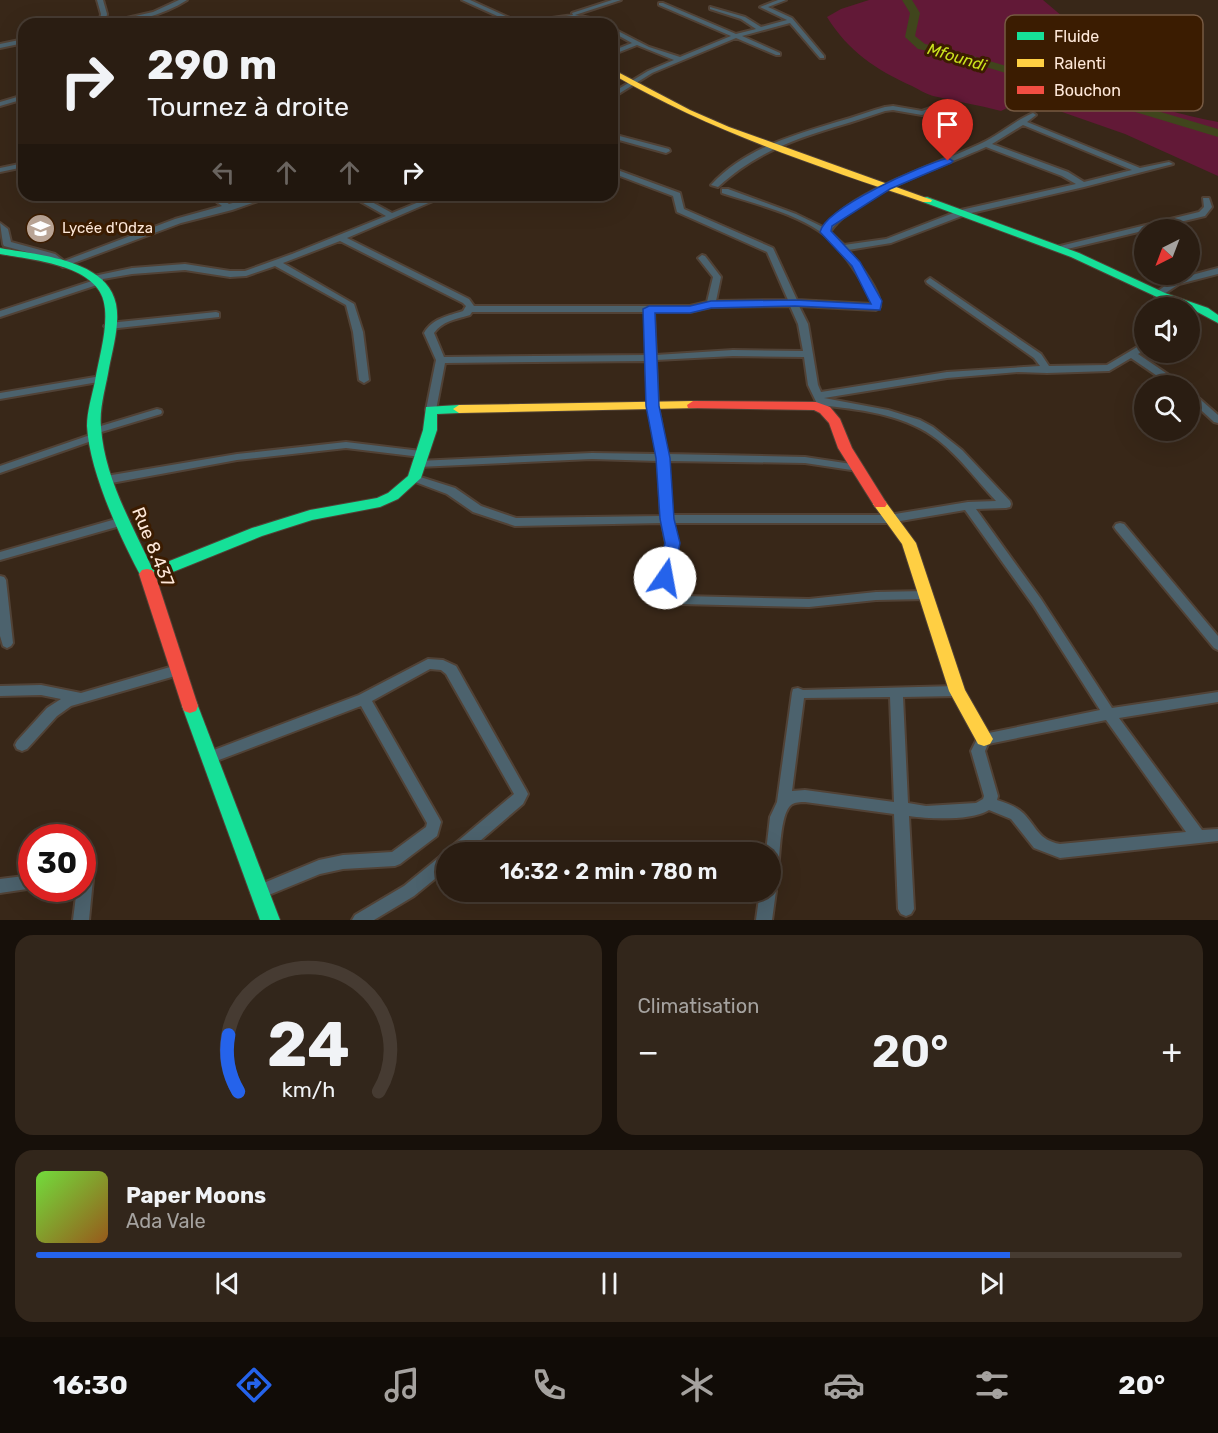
<!DOCTYPE html>
<html lang="fr">
<meta charset="utf-8">
<style>
body{margin:0;font-family:Rubik,sans-serif;background:#32261b;color:#f1f3f6;height:100vh;display:flex;flex-direction:column;font-size:22px;white-space:nowrap}
*{box-sizing:border-box;margin:0}
p{font-size:20px;color:#a5a29f}
.icon{flex:none;width:33px;height:33px;fill:none;stroke:currentColor;stroke-width:2;stroke-linecap:round;stroke-linejoin:round}
.map{position:relative;height:920px;overflow:hidden}
.sheet{display:flex;flex-direction:column;gap:15px;padding:15px;background:#17100a;flex:1}
.sheet>*{flex:none}
.hud{position:absolute;left:18px;top:18px;width:600px;height:183px;border-radius:18px;box-shadow:0 6px 24px #0002,0 0 0 2px #463b32;background:#2a1d12;color:#f1f3f6;overflow:hidden}
.needle{width:39px;rotate:222deg}
.buttons{position:absolute;left:1134px;top:219px;display:grid;gap:12px}
.buttons a{display:grid;place-items:center;width:66px;height:66px;border-radius:50%;background:#2a1d12;box-shadow:0 6px 24px #0002,0 0 0 2px #463b32;font-size:30px}
.speed{position:absolute;left:18px;top:824px;display:flex;gap:12px;font-size:30px;font-weight:700;text-align:center}
.speed>*{display:grid;place-content:center;width:78px;height:78px;border-radius:50%;background:#2a1d12;box-shadow:0 6px 24px #0002,0 0 0 2px #463b32;line-height:1}
.speed .limit{border:9px solid #d22;background:#fff;color:#111}
.pin{position:absolute;display:grid;place-items:center;width:51px;height:51px;color:#fff;margin:-62px -26px;border-radius:50% 50% 50% 0;rotate:-45deg;box-shadow:0 0 6px #0007}
.pin .icon{rotate:45deg}
.me{position:absolute;width:66px;margin:-33px;rotate:12deg;stroke-linejoin:round;filter:drop-shadow(0 0 4px #0008)}
.turn{display:flex;align-items:center;gap:21px;height:126px;padding:0 30px;font-size:27px}
.turn .icon{width:78px;height:78px;stroke-width:2.5}
.turn b{display:block;font-size:42px;line-height:51px}
.lanes{display:flex;align-items:center;height:57px;padding:0 30px;background:#0003;justify-content:center;gap:30px;direction:ltr}
.lanes .off{opacity:.35}
.big{font-size:45px;font-weight:600;line-height:1.1}
.sheet .widget{flex:1;display:flex;flex-direction:column;justify-content:center;gap:9px;min-width:0;padding:0 21px;border-radius:18px;background:#32261b}
.sheet .dial{align-items:center;gap:0}
.dial svg{height:156px;overflow:visible;fill:none;stroke:#463b32;stroke-width:7;stroke-linecap:round;text-anchor:middle}
.dial text{fill:#f1f3f6;stroke:none}
.song{display:flex;align-items:center;gap:18px}
.cover{width:72px;height:72px;border-radius:9px;background:linear-gradient(135deg,hsl(100 70% 55%),hsl(30 70% 35%))}
.played{height:6px;border-radius:3px;background:linear-gradient(90deg,#2563eb 85%,#463b32 85%)}
.keys{display:flex;justify-content:space-around;direction:ltr}
.heat{display:flex;justify-content:space-between;align-items:center;font-size:33px;direction:ltr}
.sheet .tiles{flex:1;display:grid;gap:15px;grid-template-columns:1fr 1fr}
.widget:last-child{grid-column:span 2}
.trip{position:absolute;left:436px;top:842px;width:345px;height:60px;border-radius:30px;background:#2a1d12;box-shadow:0 6px 24px #0002,0 0 0 2px #463b32;font-weight:600;line-height:60px;text-align:center}
.menu{display:flex;height:96px;justify-content:space-around;align-items:center;background:#110c07;color:#a5a29f}
.menu .icon{width:42px;height:42px}
.menu .on{color:#2563eb}
.menu b{font-size:27px;color:#f1f3f6}
.map>svg:first-child{display:block}
.green{fill:#621937}
.lines{fill:none;stroke-linecap:round;stroke-linejoin:round}
.river{fill:#40451c;fill-rule:evenodd}
.street-casing{stroke:#514236;stroke-width:4}
.fast-casing{stroke:#514236;stroke-width:2}
.slow-casing{stroke:#514236;stroke-width:2}
.jam-casing{stroke:#514236;stroke-width:2}
.street{fill:#4c626d;fill-rule:evenodd}
.fast{fill:#16e098;fill-rule:evenodd}
.slow{fill:#ffcf43;fill-rule:evenodd}
.jam{fill:#f24e42;fill-rule:evenodd}
.route{fill:#2563eb;stroke:#184099;stroke-width:1.5}
.labels{text-anchor:middle;dominant-baseline:central;stroke-width:6;stroke-linejoin:round;paint-order:stroke}
.far-poi-label{font-size:15px;fill:#fee8d9;stroke:#3b1c01;text-anchor:start}
.far-water-label{font-size:16px;font-style:italic;fill:#cce51e;stroke:#3b1c01}
.street-label{font-size:18px;fill:#fee8d9;stroke:#3b1c01}
.key{fill:#3b1c01;stroke:#765942;stroke-width:1.5}
.key-label{font-size:16px;fill:#fee8d9}
</style>
<div class="map">
<svg width="1218" height="920" viewBox="0 0 1218 920">
<rect width="100%" height="100%" fill="#382718"/>
<!-- green -->
<path class="green" d="M869,0H1043L1069,22L1071,30L1066,37C1099,94 1158,110 1218,122V176L1125,134L1025,99L1001,111C978,105 955,101 933,96C926,94 918,89 912,86C876,70 848,51 827,17L841,9Z"/>
<g class="lines">
<!-- river -->
<polygon class="river" points="902,0 912,0 920,13 915,36 925,44 949,49 1218,129 1218,137 943,54 918,49 905,37 910,13"/>
<defs>
<g id="street">
<path d="M97,0H103L107,14L105,23L153,12L179,0H187C162,16 128,24 99,24L101,14Z"/>
<polygon points="462,0 470,0 523,24 515,24"/>
<polygon points="612,0 621,0 575,15 595,19 604,24 596,24 577,19 532,24 552,18 573,15 572,13"/>
<polygon points="778,0 786,0 768,7 792,18 824,56 824,58 820,58 790,23 742,36 780,53 780,55 776,55 736,38 652,73 612,98 612,93 648,71 674,60 637,45 612,55 612,51 632,43 612,32 612,28 649,47 680,57 731,36 659,5 659,3 663,3 736,34 756,29 741,19 710,9 710,7 745,17 761,27 787,20 760,7"/>
<polygon points="339,19 349,23 350,24 337,22 337,20"/>
<polygon points="24,39 24,43 0,48 0,44"/>
<polygon points="24,95 24,99 0,106 0,102"/>
<path d="M942,104L945,106L944,107L922,115L893,110L885,111C872,115 859,120 845,124C797,138 756,152 718,187L711,185C745,148 794,135 840,121C855,117 870,111 885,107L893,106L922,111Z"/>
<path d="M1033,113L1036,115L1027,122L1140,168L1169,162L1173,164L1084,187L967,214L891,243L848,250C857,261 883,293 880,307L876,310L799,306L808,324L818,385L821,392L947,372L1040,366L1034,358L927,283L926,281L930,278L1041,354L1049,366L1107,365L1144,343V350L1138,354L1182,384L1184,386H1172L1131,358L1109,371L1047,373L1018,372L947,378L824,398L888,410L920,420L933,427L962,450L1010,501L1011,504L1010,507L1006,508L976,509L1041,599L1112,708L1218,692V702L1119,718L1202,830L1218,829V841L1060,858L1034,848L1011,819L989,810C971,821 930,819 909,816L914,909L911,914L906,916L901,914L898,909L894,814L805,802C800,802 795,802 791,805C780,814 780,855 778,870L776,875L771,877V852H766L770,817L777,802L792,693L793,689L798,688L803,690L957,686L962,687L963,691L962,695L957,696L903,697L908,803L926,806L976,803L983,799L984,796L971,751L979,735L1100,710L1033,605L965,510L889,523H673L678,543L671,578L683,596L809,599L876,592L926,591L930,592L932,595L930,598L926,599L876,600L809,607L680,604L676,603L659,578L666,543L662,523L515,526L473,512L447,494L410,480L409,478L414,475L455,488L481,506L516,518L661,516L658,461L592,459L418,467L413,464L418,461L592,453L657,454L648,406L646,361L445,363L436,410L435,412H427L426,410L436,360L424,333C433,318 448,316 463,311L466,306L463,303L340,241L283,263L354,304L363,332L369,380L364,383L359,380L353,332L346,305L275,266L246,276L230,277L185,270L132,274L103,279V283L0,317V311L95,280L93,278L94,276L132,268L185,264L230,271H245L292,254L386,216L349,195H359L392,213L436,195H447L347,238L469,299L474,306H690L707,302L713,277L698,258L702,255L705,256L721,277L716,301L788,300L767,252L677,212L673,196L612,173V168L680,193L684,209L773,248L797,300L872,304L873,301C860,278 846,254 826,236C799,214 755,204 722,193V189H728L796,214L825,228C847,191 945,162 986,141C1002,133 1016,120 1033,113ZM1023,125L1132,170L1084,182L1068,172L992,144ZM986,147L1062,176L1076,184L961,210L886,239L844,245L830,232C853,195 945,166 986,147ZM790,306L798,324L803,351L733,350L656,355L654,312H690L711,307ZM472,312H645L646,355L444,357L434,333C442,321 457,319 470,315ZM733,356L804,357L808,385L821,412H829L830,410L828,406C865,410 908,416 938,440C960,457 977,481 996,501L968,502L889,515H672L668,461L805,463L858,471L863,468L858,465L805,457L667,454L658,406L656,360ZM890,697L894,802L805,790L792,791L804,698ZM1106,720L1186,832L1060,844C1038,840 1037,827 1023,813C1016,806 1006,803 997,800L998,796L985,751L988,744Z"/>
<polygon points="612,134 669,149 670,151 666,153 612,138"/>
<polygon points="24,163 24,167 0,172 0,168"/>
<polygon points="208,195 217,195 229,204 262,195 275,195 232,210 181,223 63,267 49,258 4,246 3,244 0,223 8,229 11,242 55,254 64,261 175,219 222,206"/>
<polygon points="1203,198 1209,198 1212,207 1205,216 1059,251 1055,249 1056,247 1199,212 1204,207"/>
<polygon points="1218,268 1218,274 1179,284 1161,296 1155,296 1154,294 1173,280"/>
<polygon points="216,312 219,313 219,317 109,329 104,326 109,323"/>
<polygon points="101,376 106,379 104,381 0,399 0,393"/>
<polygon points="1190,392 1193,393 1218,415 1218,423 1214,422 1190,400"/>
<polygon points="157,409 161,410 162,412 161,414 98,433 101,436 100,438 0,473 0,466 93,434 90,431 91,429"/>
<polygon points="346,442 421,451 426,454 421,457 346,448 237,460 106,484 101,480 106,476 237,454"/>
<polygon points="123,517 129,521 127,524 0,560 0,552"/>
<polygon points="1120,523 1124,524 1218,636 1218,650 1214,648 1116,530 1114,527 1116,524"/>
<polygon points="0,576 4,577 6,580 13,643 11,646 7,648 3,646 0,636"/>
<polygon points="428,659 443,660 456,666 526,790 528,794 523,804 467,852 449,852 451,847 514,794 446,674 441,670 430,669 372,701 439,818 441,822 437,836 400,864 395,866 343,869 320,874 259,899 254,897 251,892 254,887 319,860 343,855 392,852 426,827 427,823 361,706 211,763 206,761 204,757 206,753 359,695"/>
<polygon points="177,665 182,666 183,670 182,674 71,706 57,716 27,749 22,751 17,749 15,745 17,741 47,708 61,699 41,695 0,696 0,686 41,685 81,693"/>
<polygon points="447,853 447,869 414,896 374,920 352,920 355,915 404,886 442,855"/>
<polygon points="82,870 91,874 93,879 89,920 73,920 77,888 82,888"/>
<polygon points="32,875 32,888 34,888 0,893 0,879"/>
<polygon points="771,885 776,891 772,920 756,920 760,891 771,891"/>
</g>
<g id="fast">
<polygon points="927,197 1079,253 1165,293 1208,308 1218,315 1218,323 1190,308 1157,297 1071,257 923,202 923,198"/>
<path d="M0,248C37,255 107,259 116,304C120,324 113,348 109,368C106,387 99,408 101,427C104,477 132,524 152,568L252,528L310,510L377,498L388,493L408,476L423,430L426,407L459,405L465,409L459,413L437,414V430L421,478L398,499L380,507L312,520L262,536L153,580H143C121,540 89,471 87,426C87,411 92,396 95,381C99,357 107,333 105,309C103,265 33,260 0,254Z"/>
<polygon points="190,699 196,701 198,706 280,920 260,920 182,706 184,701"/>
</g>
<g id="slow">
<path d="M612,69L690,110L729,127L932,200L931,202H923C816,166 710,131 612,74Z"/>
<polygon points="693,401 699,405 698,408 459,413 453,409 459,405"/>
<polygon points="880,499 885,501 916,543 965,690 993,739 990,744 984,746 978,744 949,691 902,544 873,504"/>
</g>
<g id="jam">
<polygon points="693,401 816,402 830,407 840,419 852,448 887,504 885,507 875,507 838,448 829,423 820,413 814,410 688,408 687,405"/>
<polygon points="147,569 152,570 155,574 198,706 196,711 190,713 184,711 182,706 139,574 142,570"/>
</g>
</defs>
<!-- street casing -->
<use href="#street" class="street-casing"/>
<!-- fast casing -->
<use href="#fast" class="fast-casing"/>
<!-- slow casing -->
<use href="#slow" class="slow-casing"/>
<!-- jam casing -->
<use href="#jam" class="jam-casing"/>
<!-- street -->
<use href="#street" class="street"/>
<!-- fast -->
<use href="#fast" class="fast"/>
<!-- slow -->
<use href="#slow" class="slow"/>
<!-- jam -->
<use href="#jam" class="jam"/>
</g>
<!-- route -->
<path class="route" d="M948,158L953,161L951,163L890,189L832,226L831,231L860,262L882,301L880,310L795,306L711,308L690,313H655L659,406L670,458L674,519L680,543L673,578L671,582H660L657,578L665,543L660,519L656,458L646,406L643,309L649,306H690L711,301L795,300L871,304L852,266L820,232C826,207 922,165 948,158Z"/>
<!-- icons -->
<defs>
<symbol id="school-disc" viewBox="-11 -11 22 22"><circle r="9.5" fill="#b9a495" stroke="#3b1c01"/><path d="M0-5L7-2L0 1L-7-2ZM-4 1L0 2.5L4 1V4Q0 6-4 4Z" fill="#fff"/></symbol>
</defs>
<g fill-rule="evenodd">
<use href="#school-disc" x="24" y="212" width="33" height="33"/>
</g>
<g class="labels">
<!-- far-poi labels -->
<g class="far-poi-label">
<text x="62" y="228">Lycée d'Odza</text>
</g>
<!-- far-water labels -->
<g class="far-water-label">
<text transform="translate(957 57) rotate(17)">Mfoundi</text>
</g>
<!-- street labels -->
<g class="street-label">
<text transform="translate(153 547) rotate(68)">Rue 8.437</text>
</g>
</g>
<!-- legend -->
<rect x="1005" y="15" width="198" height="96" rx="9" class="key"/>
<rect x="1017" y="32" width="27" height="8" fill="#16e098"/>
<rect x="1017" y="59" width="27" height="8" fill="#ffcf43"/>
<rect x="1017" y="86" width="27" height="8" fill="#f24e42"/>
<g class="key-label">
<text x="1054" y="42">Fluide</text>
<text x="1054" y="69">Ralenti</text>
<text x="1054" y="96">Bouchon</text>
</g>
</svg>
<div class="buttons">
<a><svg class="needle" viewBox="-14 -14 28 28"><path d="M0-13l5 13h-10z" fill="#e53935"/><path d="M0 13l5-13h-10z" fill="#a5a29f"/></svg></a>
<a><svg class="icon" aria-label="sound" viewBox="0 0 24 24"><path d="M4 9h4l5-4v14l-5-4H4zM17 9q2 3 0 6"/></svg></a>
<a><svg class="icon" aria-label="search" viewBox="0 0 24 24"><circle cx="10" cy="10" r="6"/><path d="M15 15l6 6"/></svg></a>
</div>
<div class="speed"><div class="limit">30</div></div>
<div class="pin" style="left:948px;top:161px;background:#d93025"><svg class="icon" aria-label="arrive" viewBox="0 0 24 24"><path d="M6 21V4h12l-3 4 3 4H6"/></svg></div>
<svg class="me" style="left:665px;top:578px" viewBox="-20 -20 40 40"><circle r="19" fill="#fff"/><path d="M0-13L10 11 0 6-10 11z" fill="#2563eb"/></svg>
<div class="trip">16:32 · 2 min · 780 m</div>
<div class="hud">
<div class="turn"><svg class="icon" aria-label="right" viewBox="0 0 24 24"><path d="M7 20v-9h11M14 6l5 5-5 5"/></svg><div><b>290 m</b>Tournez à droite</div></div>
<div class="lanes"><svg class="icon off" aria-label="left" viewBox="0 0 24 24"><path d="M17 20v-9H6M10 6l-5 5 5 5"/></svg><svg class="icon off" aria-label="ahead" viewBox="0 0 24 24"><path d="M12 20V5M6 11l6-6 6 6"/></svg><svg class="icon off" aria-label="ahead" viewBox="0 0 24 24"><path d="M12 20V5M6 11l6-6 6 6"/></svg><svg class="icon" aria-label="right" viewBox="0 0 24 24"><path d="M7 20v-9h11M14 6l5 5-5 5"/></svg></div>
</div>
</div>
<section class="sheet">
<div class="tiles">
<div class="widget dial"><svg viewBox="0 0 100 80">
<path d="M14 69A42 42 0 1 1 86 69"/>
<path d="M14 69A42 42 0 0 1 9 40" stroke="#2563eb"/>
<text x="50" y="56" font-size="32" font-weight="700">24</text>
<text x="50" y="72" font-size="11">km/h</text>
</svg></div>
<div class="widget"><p>Climatisation</p>
<div class="heat"><a>−</a><b class="big">20°</b><a>+</a></div>
</div>
<div class="widget">
<div class="song"><i class="cover"></i><div><b>Paper Moons</b><p>Ada Vale</p></div></div>
<div class="played"></div>
<div class="keys"><svg class="icon" aria-label="previous" viewBox="0 0 24 24"><path d="M18 5L8 12l10 7zM5 5v14"/></svg><svg class="icon" aria-label="pause" viewBox="0 0 24 24"><path d="M8 5v14M16 5v14"/></svg><svg class="icon" aria-label="next" viewBox="0 0 24 24"><path d="M6 5l10 7-10 7zM19 5v14"/></svg></div>
</div>
</div>
</section>
<nav class="menu">
<b>16:30</b>
<svg class="icon on" aria-label="directions" viewBox="0 0 24 24"><path d="M12 3l9 9-9 9-9-9zM9 14v-3h6M13 9l2 2-2 2"/></svg>
<svg class="icon" aria-label="music" viewBox="0 0 24 24"><path d="M9 18V5l10-2v13"/><circle cx="6" cy="18" r="3"/><circle cx="16" cy="16" r="3"/></svg>
<svg class="icon" aria-label="phone" viewBox="0 0 24 24"><path d="M5 4h4l2 5-3 2q2 4 5 5l2-3 5 2v4C11 20 4 13 5 4z"/></svg>
<svg class="icon" aria-label="climate" viewBox="0 0 24 24"><path d="M12 3v18M4 7l16 10M4 17L20 7"/></svg>
<svg class="icon" aria-label="car" viewBox="0 0 24 24"><path d="M5 17H2v-5l4-1 3-4h7l3 4 3 1v5h-3M9 17h6M6 11h13"/><circle cx="7" cy="17" r="2"/><circle cx="17" cy="17" r="2"/></svg>
<svg class="icon" aria-label="filters" viewBox="0 0 24 24"><path d="M4 7h16M4 17h16"/><circle cx="9" cy="7" r="2"/><circle cx="15" cy="17" r="2"/></svg>
<b>20°</b>
</nav>
